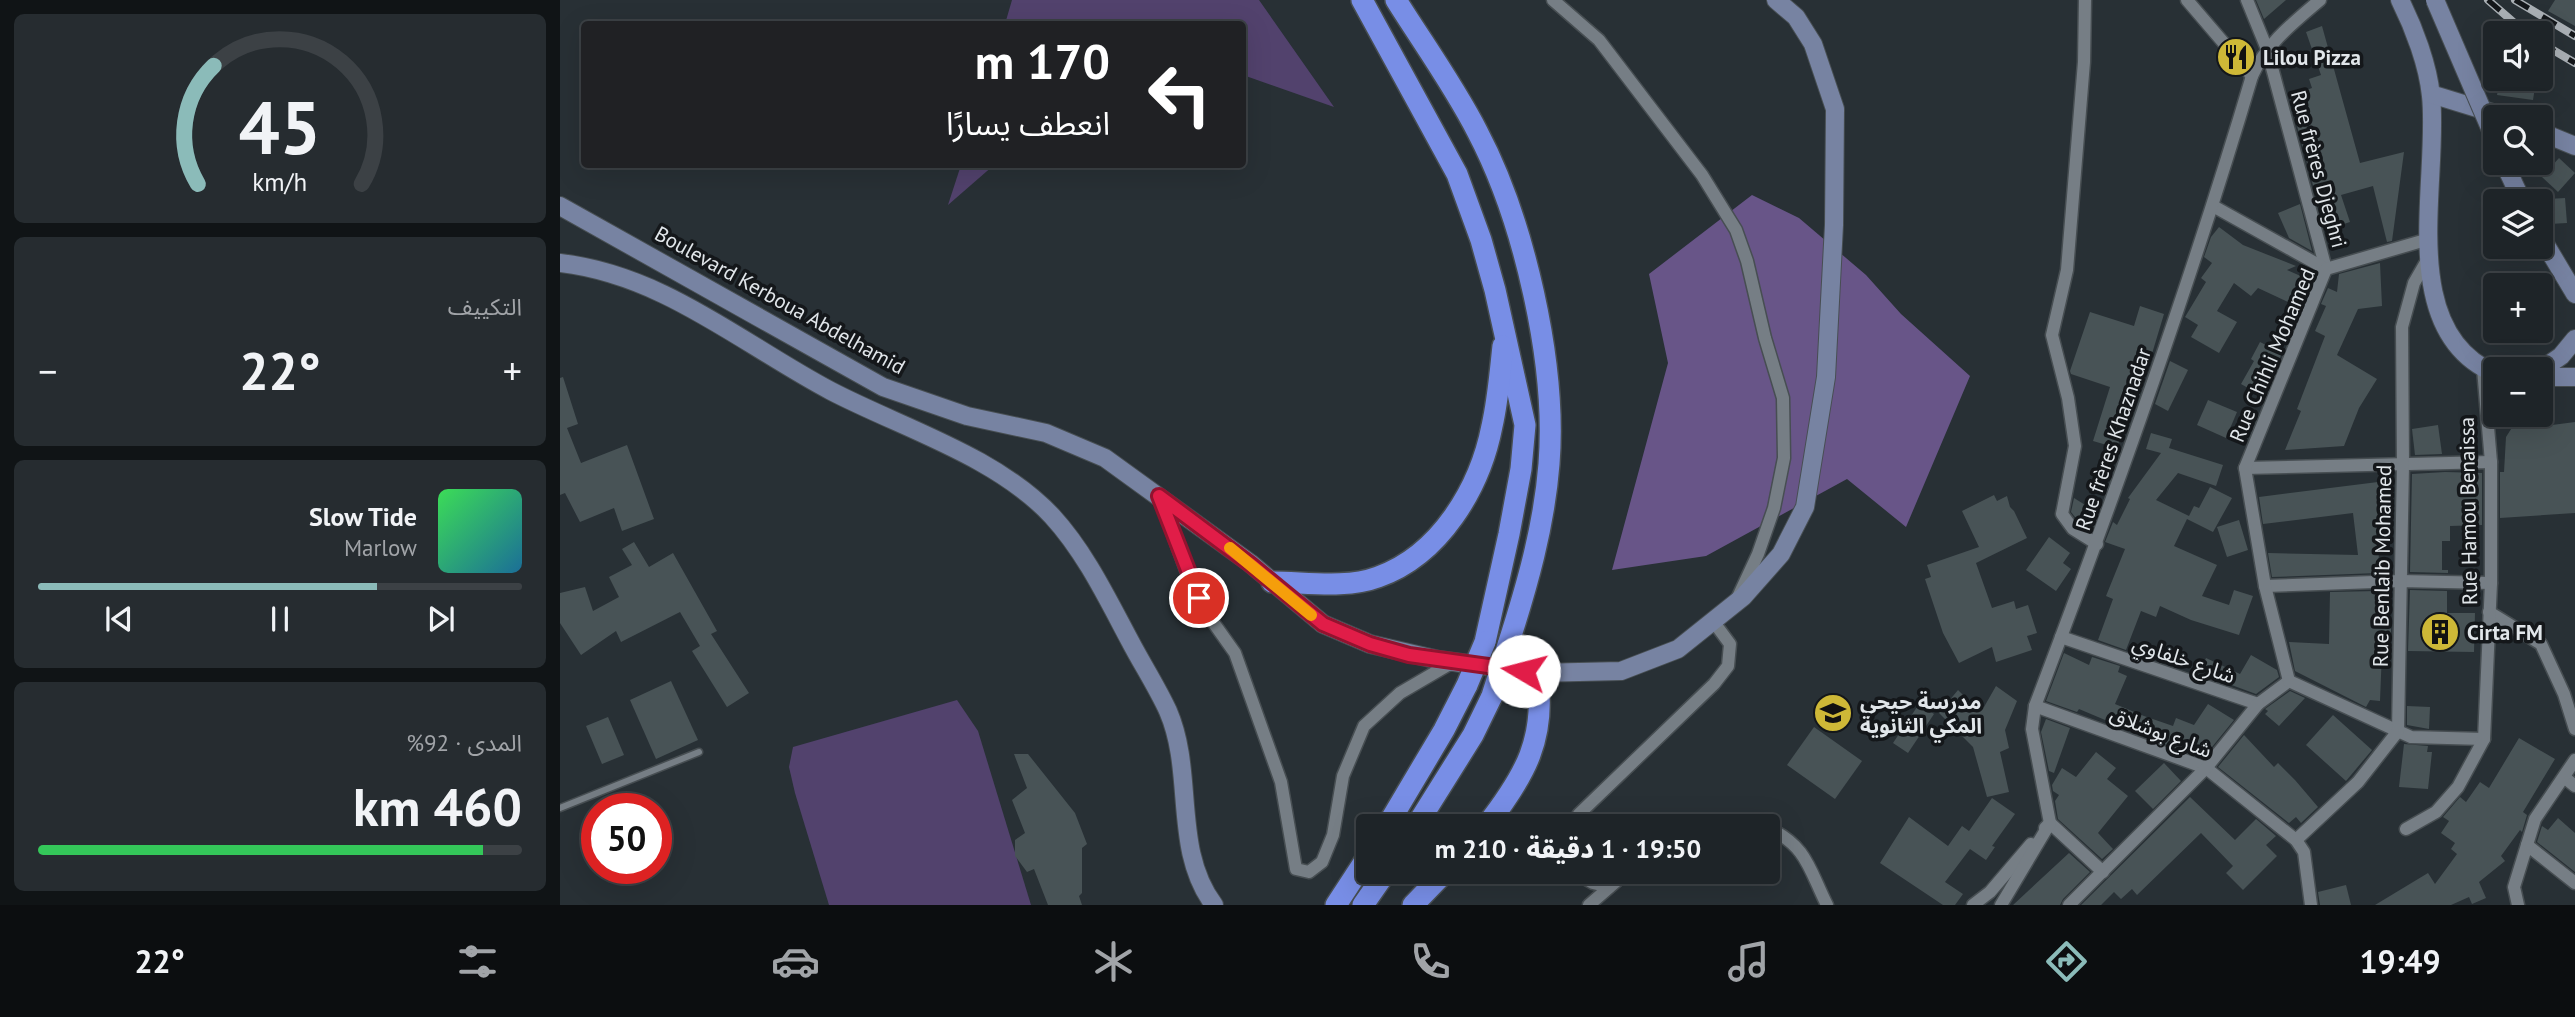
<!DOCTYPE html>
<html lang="ar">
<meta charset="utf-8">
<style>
body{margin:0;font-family:"PT Sans","Noto Sans Arabic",sans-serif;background:#262c30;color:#f1f3f6;direction:rtl;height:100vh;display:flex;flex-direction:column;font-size:26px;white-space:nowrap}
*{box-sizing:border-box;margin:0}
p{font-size:23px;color:#a1a4a8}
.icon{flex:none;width:38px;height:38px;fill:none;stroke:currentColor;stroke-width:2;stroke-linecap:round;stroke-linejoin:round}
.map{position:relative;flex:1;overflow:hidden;direction:ltr}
.details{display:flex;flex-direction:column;gap:14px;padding:14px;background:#101416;width:560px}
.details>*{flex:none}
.top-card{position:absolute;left:21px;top:21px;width:665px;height:147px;border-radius:7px;box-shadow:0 7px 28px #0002,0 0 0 2px #3c4145;direction:rtl;background:#202124;color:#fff;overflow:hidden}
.controls{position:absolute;left:1923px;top:21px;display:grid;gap:14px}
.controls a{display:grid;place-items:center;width:70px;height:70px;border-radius:7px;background:#1e2428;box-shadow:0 7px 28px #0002,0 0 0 2px #3c4145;font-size:35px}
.speed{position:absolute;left:21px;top:793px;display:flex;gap:14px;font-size:35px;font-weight:700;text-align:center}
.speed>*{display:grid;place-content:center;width:91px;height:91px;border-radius:50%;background:#1e2428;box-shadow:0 7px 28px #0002,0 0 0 2px #3c4145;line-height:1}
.speed .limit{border:10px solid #d22;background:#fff;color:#111}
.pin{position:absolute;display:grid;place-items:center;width:60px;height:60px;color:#fff;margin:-30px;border:4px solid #fff;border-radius:50%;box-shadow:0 2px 7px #0007}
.me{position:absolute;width:77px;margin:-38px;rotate:278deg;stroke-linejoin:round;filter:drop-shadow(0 0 5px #0008)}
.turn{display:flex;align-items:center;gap:24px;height:147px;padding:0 21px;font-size:32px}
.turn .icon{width:91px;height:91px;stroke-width:2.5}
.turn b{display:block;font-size:49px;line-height:60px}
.big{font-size:52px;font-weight:800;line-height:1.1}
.details .tile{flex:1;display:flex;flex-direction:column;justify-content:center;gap:10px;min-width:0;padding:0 24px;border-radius:10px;background:#262c30}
.details .dial{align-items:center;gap:0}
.dial svg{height:182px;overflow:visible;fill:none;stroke:#3c4145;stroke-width:7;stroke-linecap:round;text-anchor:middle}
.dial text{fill:#f1f3f6;stroke:none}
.song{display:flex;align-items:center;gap:21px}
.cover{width:84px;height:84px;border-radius:10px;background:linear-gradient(135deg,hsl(130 70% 55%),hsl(200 70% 35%))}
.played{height:7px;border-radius:4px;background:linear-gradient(90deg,#8bbbb9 70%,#3c4145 70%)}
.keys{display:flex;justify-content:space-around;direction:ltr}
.heat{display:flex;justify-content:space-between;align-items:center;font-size:38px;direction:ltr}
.charge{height:10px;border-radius:5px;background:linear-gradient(90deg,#34c759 92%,#3c4145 0)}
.trip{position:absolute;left:796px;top:814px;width:424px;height:70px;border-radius:7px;background:#1e2428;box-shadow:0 7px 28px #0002,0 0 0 2px #3c4145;font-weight:800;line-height:70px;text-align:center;direction:rtl}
.tabs{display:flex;height:112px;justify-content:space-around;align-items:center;background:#0c0e10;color:#a1a4a8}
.tabs .icon{width:49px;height:49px}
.tabs .current{color:#8bbbb9}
.tabs b{font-size:32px;color:#f1f3f6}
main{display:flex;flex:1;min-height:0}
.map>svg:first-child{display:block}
.green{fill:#52426d}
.forest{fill:#685588}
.building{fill:#485356}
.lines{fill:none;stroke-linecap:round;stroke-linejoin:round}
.lane-casing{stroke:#474e52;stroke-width:9}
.street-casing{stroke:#474e52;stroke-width:15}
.secondary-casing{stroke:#474e52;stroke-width:20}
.highway-casing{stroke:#474e52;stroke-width:24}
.lane{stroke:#767e85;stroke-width:6}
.street{stroke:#767e85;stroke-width:12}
.secondary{stroke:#7783a2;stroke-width:18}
.highway{stroke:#788ee6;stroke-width:21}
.rail-casing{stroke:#aab0b5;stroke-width:8}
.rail{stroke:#14171a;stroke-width:5;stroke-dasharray:16;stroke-linecap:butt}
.secondary-bridge-casing{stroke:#474e52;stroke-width:20;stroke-linecap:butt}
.highway-bridge-casing{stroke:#474e52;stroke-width:24;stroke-linecap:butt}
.secondary-bridge{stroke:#7783a2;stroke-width:18}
.highway-bridge{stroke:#788ee6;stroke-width:21}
.route-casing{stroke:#92132f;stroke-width:18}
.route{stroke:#e11d48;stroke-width:12}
.slow{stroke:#f59e0b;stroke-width:12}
.labels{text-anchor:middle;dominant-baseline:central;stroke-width:7;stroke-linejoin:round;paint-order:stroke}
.poi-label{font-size:21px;font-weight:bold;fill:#e1e6ea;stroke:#14171a;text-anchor:start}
.street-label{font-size:21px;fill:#e1e6ea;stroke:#14171a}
</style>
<main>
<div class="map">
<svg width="2015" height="905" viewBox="0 0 2015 905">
<rect width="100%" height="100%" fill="#283035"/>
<!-- green -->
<g class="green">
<polygon points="452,0 699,0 774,107 683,75 682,24 445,24"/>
<polygon points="401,165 434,165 388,205"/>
<polygon points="397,700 418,731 471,905 269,905 235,793 229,767 233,747"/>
</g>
<!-- forest -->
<polygon class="forest" points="1192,195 1239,218 1306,275 1341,314 1410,376 1346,527 1287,479 1146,556 1052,570 1108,363 1089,274"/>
<!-- building -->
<g class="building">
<polygon points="1696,0 1726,0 1704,19"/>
<polygon points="1995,0 2015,0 2015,26 1988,11"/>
<polygon points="1762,26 1800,163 1844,152 1832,241 1827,242 1813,186 1781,195 1790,222 1765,230 1729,96 1752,88 1749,79 1761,75 1746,32"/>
<polygon points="1940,79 1967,79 1966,86 1975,87 1973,100 1937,95"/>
<polygon points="1999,158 2015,173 1998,192 1982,177"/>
<polygon points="2005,198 2007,223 1989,224 1988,199"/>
<polygon points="1740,204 1752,251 1729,238 1718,213"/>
<polygon points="1659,227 1683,245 1736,266 1727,270 1752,281 1745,297 1735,292 1730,303 1698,288 1691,296 1674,283 1657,311 1677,322 1659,353 1631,337 1638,325 1625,317 1646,282 1641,278 1652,263 1644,257 1651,237"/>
<polygon points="1820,263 1822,306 1798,309 1777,355 1817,379 1799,408 1784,446 1725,450 1741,411 1737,409 1765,336 1755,331 1766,306 1761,304 1768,288 1777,292 1779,274"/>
<polygon points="1580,306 1604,314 1581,390 1579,397 1574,394 1557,448 1533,441 1550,387 1511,374 1510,371 1530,312 1574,326"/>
<polygon points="1700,342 1722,353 1704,397 1681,384 1694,361 1691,359"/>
<polygon points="1610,361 1628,370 1608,411 1595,404"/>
<polygon points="3,377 18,424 7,428 21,463 67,445 94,519 62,531 54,508 20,522 5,493 0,495 0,378"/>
<polygon points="1648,400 1677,412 1666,438 1637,425"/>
<polygon points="1966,418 1985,418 1992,425 2015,422 2015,513 1940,518 1940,472 1944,472 1946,437 1953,426"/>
<polygon points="1878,425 1882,454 1855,455 1852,429"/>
<polygon points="1591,433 1612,439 1609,448 1663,465 1656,486 1618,473 1596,500 1629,516 1634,506 1639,508 1650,487 1672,498 1653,532 1627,519 1614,546 1657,565 1642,596 1669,605 1674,590 1693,596 1679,635 1631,620 1600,606 1596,617 1581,611 1566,650 1538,640 1553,599 1546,596 1565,549 1545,542 1553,522 1557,525 1570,499 1568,498 1601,453 1586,449"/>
<polygon points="1885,472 1922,473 1922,525 1890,526 1890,541 1882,541 1882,570 1888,570 1888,573 1850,572 1852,474"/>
<polygon points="1834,480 1833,507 1821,508 1826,550 1819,551 1818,573 1712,577 1708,553 1798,555 1793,513 1703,524 1699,497"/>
<polygon points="1434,495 1437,501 1447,496 1450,507 1454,511 1467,538 1416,563 1432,608 1454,601 1456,609 1468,605 1477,633 1467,636 1472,650 1436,662 1432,647 1399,663 1383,633 1365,579 1371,577 1367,565 1419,547 1402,511"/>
<polygon points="1514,498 1538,513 1531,530 1519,522 1511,512"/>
<polygon points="1679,520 1688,550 1667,557 1657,527"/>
<polygon points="1489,537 1510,553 1503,563 1511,569 1496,591 1466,570"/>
<polygon points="74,542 89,567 113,553 157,631 151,634 189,693 167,707 132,651 140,646 120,612 61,642 56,631 21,655 0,623 0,593 25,587 33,611 59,597 49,577 72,565 62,549"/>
<polygon points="1850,590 1887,591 1887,613 1915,613 1914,652 1848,651"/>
<polygon points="1817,591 1815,626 1831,627 1831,651 1822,651 1820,701 1810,700 1806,707 1735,671 1729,642 1769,644 1770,592"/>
<polygon points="1504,653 1529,665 1532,657 1560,666 1558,672 1567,676 1555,704 1584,716 1613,726 1616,718 1634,725 1648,704 1674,720 1643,758 1604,744 1562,719 1557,725 1519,709 1517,712 1486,701"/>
<polygon points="1691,655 1717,670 1719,677 1696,694 1639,673 1646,658 1680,674"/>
<polygon points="111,681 138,740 96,759 70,700"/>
<polygon points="1436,686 1457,701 1445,730 1449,748 1440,752 1449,792 1427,797 1413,747 1379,713 1398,690 1416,708 1418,702 1424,707"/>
<polygon points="1730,691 1745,698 1719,726 1705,714 1708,711 1705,709"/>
<polygon points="1359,704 1374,714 1348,753 1333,743"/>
<polygon points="1847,706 1870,707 1869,729 1847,725"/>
<polygon points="1773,715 1812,750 1786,781 1746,745"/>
<polygon points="48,717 64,755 42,764 26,726"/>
<polygon points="1486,719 1510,728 1494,773 1489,771 1481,732"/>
<polygon points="1254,727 1302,761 1275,799 1227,765"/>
<polygon points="1684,735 1714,767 1718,763 1735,780 1758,807 1741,823 1736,817 1729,823 1658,767"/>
<polygon points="1959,738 1995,759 1963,812 1967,815 1962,832 1960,830 1941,856 1945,861 1919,882 1926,898 1912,904 1909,897 1891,905 1815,905 1868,873 1875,884 1897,854 1891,849 1895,843 1881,833 1889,821 1883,817 1900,797 1906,802 1920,782 1929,788"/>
<polygon points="1844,744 1868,746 1867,752 1872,752 1868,789 1839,787"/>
<polygon points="1536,752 1556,768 1547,779 1568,796 1538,833 1553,849 1542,859 1498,819 1495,801 1499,795 1493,791 1492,785 1502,768 1516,777"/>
<polygon points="454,754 468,754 515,813 527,844 522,848 522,893 519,896 522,905 488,905 474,869 467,872 455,856 455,840 465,833 452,800 467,788"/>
<polygon points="1604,763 1621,781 1593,809 1575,791"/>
<polygon points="1630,797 1675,840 1696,819 1716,836 1706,845 1717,856 1683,890 1666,873 1673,866 1641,833 1577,895 1572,889 1561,899 1554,892 1541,905 1521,905"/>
<polygon points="1432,798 1455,814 1432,846 1435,847 1426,860 1410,849 1385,882 1403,894 1395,905 1383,905 1320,863 1349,817 1388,846 1402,826 1409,831"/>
<polygon points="1998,818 2015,833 2015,872 1977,842 1982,826 1988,830"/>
<polygon points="1509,853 1530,872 1503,899 1500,905 1453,905"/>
<polygon points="1786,885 1791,905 1760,905 1758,892"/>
</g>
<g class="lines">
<defs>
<polyline id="lane" points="0,808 139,752"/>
<g id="street">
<polyline points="993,0 1039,40 1142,175 1176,230 1187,261 1205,338 1223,398 1224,458 1214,508 1198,554 1178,597"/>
<polyline points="1525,0 1524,62 1507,270 1492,335 1508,398 1515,446 1502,514 1513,529 1537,544"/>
<polyline points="1627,0 1692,76"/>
<polyline points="1687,0 1707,49 1766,269"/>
<polyline points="1653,206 1766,269"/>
<polyline points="1685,468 1931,462"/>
<polyline points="600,499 630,581 648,615 675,653 721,782 736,869 749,872 762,862 773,835 783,776 804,726 840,693 893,662"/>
<polyline points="1705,586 1841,581 1931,583"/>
<polyline points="1929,612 1981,644 2004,694 2015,729"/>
<polyline points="1501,637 1698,704 1729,681"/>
<polyline points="1729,681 1705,586 1685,468 1766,269 1869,239"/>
<polyline points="1729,681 1851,737 1924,739"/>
<polyline points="1475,706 1646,768 1736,840 1744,852 1751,905"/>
<polyline points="2004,777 2015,786"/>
<polyline points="1011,826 1019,814 1154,684 1168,666 1170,644 1153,621"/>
<path d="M1132,826C1156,817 1179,820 1203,826"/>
<path d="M1208,828C1247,846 1249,869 1267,905"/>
<polyline points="1485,828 1490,823 1543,872"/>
<polyline points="1846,829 1876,812 1898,787 1924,739 1931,583 1931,462 1923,369"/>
<polyline points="1736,840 1798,782 1838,731 1843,465 1842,327 1854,283 1869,257"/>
<polyline points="1967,845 2015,883"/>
<polyline points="1014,872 1033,883 1049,887"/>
<polyline points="1029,905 1067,872"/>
<polyline points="1413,905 1430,892 1471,844"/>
<path d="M1441,905L1490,823L1472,729L1475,706C1554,498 1629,289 1692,76C1707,43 1733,23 1760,0"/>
<polyline points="1509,905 1646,768 1698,704"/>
<polyline points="1958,905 1954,887 1975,819 2015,760"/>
</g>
<g id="secondary">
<path d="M1840,0C1854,28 1868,65 1871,96C1880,180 1834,332 1936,374"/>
<polyline points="1871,94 1946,117"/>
<polyline points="1981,132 2015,146"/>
<polyline points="1944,163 1962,201"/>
<polyline points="0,206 323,387 407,416 486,433 545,458 690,563 763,624 810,644 879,660 977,673 1061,671 1118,649 1183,597 1221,554 1245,507 1266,377 1274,225 1275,109 1253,44 1236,17 1216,0"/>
<polyline points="1981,237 2015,294"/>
<path d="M0,263C104,275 182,344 271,391C342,428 436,456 492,516C525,552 547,598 570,641C582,664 597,687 608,711C635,773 612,849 654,905"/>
<polyline points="1981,370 2001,356 2015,339"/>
<polyline points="1981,377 2015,377"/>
</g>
<g id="highway">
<polyline points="802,0 897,174 921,240 935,290 965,425 961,469 949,534 925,642"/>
<path d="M836,0C863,43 894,86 917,131C964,220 997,364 989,464C984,527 967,586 948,645"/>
<path d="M712,582C745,582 786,589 818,577C880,555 920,488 932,426C938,400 940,373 943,346"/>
<polyline points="827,826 884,730 907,685"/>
<polyline points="856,826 913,735 932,696"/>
<path d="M926,826C965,776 987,738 977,673"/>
<polyline points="776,905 808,856"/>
<polyline points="803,905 826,872"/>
<polyline points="853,905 885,872"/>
</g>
</defs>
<!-- lane casing -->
<use href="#lane" class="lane-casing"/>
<!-- street casing -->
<use href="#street" class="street-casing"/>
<!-- secondary casing -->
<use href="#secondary" class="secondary-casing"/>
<!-- highway casing -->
<use href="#highway" class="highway-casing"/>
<!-- lane -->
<use href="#lane" class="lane"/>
<!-- street -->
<use href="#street" class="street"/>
<!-- secondary -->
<use href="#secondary" class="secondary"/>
<!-- highway -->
<use href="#highway" class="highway"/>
<defs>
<g id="rail">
<polyline points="1928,0 1966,33"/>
<polyline points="1955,0 2015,36"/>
<polyline points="1981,43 2015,63"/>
</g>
</defs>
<!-- rail casing -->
<use href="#rail" class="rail-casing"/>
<!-- rail -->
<use href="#rail" class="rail"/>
<defs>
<polyline id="secondary-bridge" points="1875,0 1936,142"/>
<g id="highway-bridge">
<polyline points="907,685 925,642"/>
<polyline points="932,696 948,645"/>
</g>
</defs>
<!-- secondary-bridge casing -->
<use href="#secondary-bridge" class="secondary-bridge-casing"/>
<!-- highway-bridge casing -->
<use href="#highway-bridge" class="highway-bridge-casing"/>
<!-- secondary-bridge -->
<use href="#secondary-bridge" class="secondary-bridge"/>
<!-- highway-bridge -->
<use href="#highway-bridge" class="highway-bridge"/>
</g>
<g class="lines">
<defs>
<polyline id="route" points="639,598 599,496 690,564 763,624 810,644 849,655 964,671"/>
</defs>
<!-- route casing -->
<use href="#route" class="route-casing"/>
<!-- route -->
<use href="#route" class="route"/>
<!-- slow -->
<polyline class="slow" points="670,548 751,615"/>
</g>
<!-- icons -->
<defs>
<symbol id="restaurant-disc" viewBox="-11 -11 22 22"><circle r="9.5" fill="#ceb837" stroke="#14171a"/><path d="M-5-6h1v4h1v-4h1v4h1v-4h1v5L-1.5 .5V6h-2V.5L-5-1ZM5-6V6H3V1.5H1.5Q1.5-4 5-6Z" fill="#111"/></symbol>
<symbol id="building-disc" viewBox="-11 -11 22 22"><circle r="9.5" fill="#ceb837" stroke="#14171a"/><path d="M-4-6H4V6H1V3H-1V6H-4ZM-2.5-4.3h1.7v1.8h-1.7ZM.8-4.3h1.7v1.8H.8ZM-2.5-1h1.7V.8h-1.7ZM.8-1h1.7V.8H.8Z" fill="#111"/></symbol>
<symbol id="school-disc" viewBox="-11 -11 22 22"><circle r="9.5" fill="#ceb837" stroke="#14171a"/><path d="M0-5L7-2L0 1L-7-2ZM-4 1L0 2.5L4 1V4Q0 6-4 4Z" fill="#111"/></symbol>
</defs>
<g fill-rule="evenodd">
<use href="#restaurant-disc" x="1654" y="35" width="44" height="44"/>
<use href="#building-disc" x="1858" y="610" width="44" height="44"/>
<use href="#school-disc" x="1251" y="691" width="44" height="44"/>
</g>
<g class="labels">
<!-- poi labels -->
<g class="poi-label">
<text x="1703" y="57">Lilou Pizza</text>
<text x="1907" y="632">Cirta FM</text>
<text x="1300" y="701">مدرسة حيحي<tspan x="1300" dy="24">المكي الثانوية</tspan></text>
</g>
<!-- street labels -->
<g class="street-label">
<text transform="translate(1759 169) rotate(75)">Rue frères Djeghri</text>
<text transform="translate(220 300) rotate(29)">Boulevard Kerboua Abdelhamid</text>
<text transform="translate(1712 355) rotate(-67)">Rue Chihli Mohamed</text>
<text transform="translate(1553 439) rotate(-71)">Rue frères Khaznadar</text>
<text transform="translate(1908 511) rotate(-91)">Rue Hamou Benaissa</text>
<text transform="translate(1822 566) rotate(-89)">Rue Benlaib Mohamed</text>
<text transform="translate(1624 659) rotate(19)">شارع خلفاوي</text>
<text transform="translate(1601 732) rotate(21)">شارع بوشلاق</text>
</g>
</g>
</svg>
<div class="controls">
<a><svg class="icon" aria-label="sound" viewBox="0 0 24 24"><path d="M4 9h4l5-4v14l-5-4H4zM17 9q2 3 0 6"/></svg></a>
<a><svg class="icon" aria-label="search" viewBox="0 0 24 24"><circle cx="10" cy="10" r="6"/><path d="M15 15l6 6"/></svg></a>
<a><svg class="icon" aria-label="layers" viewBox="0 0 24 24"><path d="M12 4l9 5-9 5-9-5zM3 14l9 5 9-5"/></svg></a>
<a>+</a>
<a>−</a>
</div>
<div class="speed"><div class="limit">50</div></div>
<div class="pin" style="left:639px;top:598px;background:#d93025"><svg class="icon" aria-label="arrive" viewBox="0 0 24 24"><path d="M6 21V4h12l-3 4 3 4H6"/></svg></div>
<svg class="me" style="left:964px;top:671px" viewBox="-20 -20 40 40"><circle r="19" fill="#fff"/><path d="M0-13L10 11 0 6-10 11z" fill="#e11d48"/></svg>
<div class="trip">19:50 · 1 دقيقة · 210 m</div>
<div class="top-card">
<div class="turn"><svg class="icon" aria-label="left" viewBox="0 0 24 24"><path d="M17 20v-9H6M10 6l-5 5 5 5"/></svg><div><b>170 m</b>انعطف يسارًا</div></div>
</div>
</div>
<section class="details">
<div class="tile dial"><svg viewBox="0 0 100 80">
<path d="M14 69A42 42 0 1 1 86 69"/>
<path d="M14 69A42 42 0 0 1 21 17" stroke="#8bbbb9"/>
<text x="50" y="56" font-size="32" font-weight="700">45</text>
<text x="50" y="72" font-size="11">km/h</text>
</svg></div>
<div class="tile"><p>التكييف</p>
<div class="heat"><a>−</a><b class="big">22°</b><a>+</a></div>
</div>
<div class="tile">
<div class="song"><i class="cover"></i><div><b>Slow Tide</b><p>Marlow</p></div></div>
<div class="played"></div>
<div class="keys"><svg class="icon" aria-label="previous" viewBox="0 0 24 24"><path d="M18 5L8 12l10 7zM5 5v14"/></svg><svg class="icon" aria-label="pause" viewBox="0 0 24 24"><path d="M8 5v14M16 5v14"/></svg><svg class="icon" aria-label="next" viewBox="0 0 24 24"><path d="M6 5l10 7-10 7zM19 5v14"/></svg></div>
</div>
<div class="tile"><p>المدى · 92%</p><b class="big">460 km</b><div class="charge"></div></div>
</section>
</main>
<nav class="tabs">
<b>19:49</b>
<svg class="icon current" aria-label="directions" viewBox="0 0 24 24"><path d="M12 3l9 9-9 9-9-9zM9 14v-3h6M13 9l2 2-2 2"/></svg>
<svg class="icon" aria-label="music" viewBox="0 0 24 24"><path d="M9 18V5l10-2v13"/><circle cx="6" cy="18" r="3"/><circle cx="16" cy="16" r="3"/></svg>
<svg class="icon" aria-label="phone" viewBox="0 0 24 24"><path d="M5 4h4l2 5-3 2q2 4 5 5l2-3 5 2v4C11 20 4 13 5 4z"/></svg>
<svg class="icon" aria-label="climate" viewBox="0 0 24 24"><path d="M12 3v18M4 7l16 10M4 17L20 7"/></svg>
<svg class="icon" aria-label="car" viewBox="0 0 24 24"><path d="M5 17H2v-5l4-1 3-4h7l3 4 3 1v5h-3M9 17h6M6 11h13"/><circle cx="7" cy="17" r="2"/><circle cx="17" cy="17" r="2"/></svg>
<svg class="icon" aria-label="filters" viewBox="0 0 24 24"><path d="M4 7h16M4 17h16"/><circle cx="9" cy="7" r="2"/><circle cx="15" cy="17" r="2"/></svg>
<b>22°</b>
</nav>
